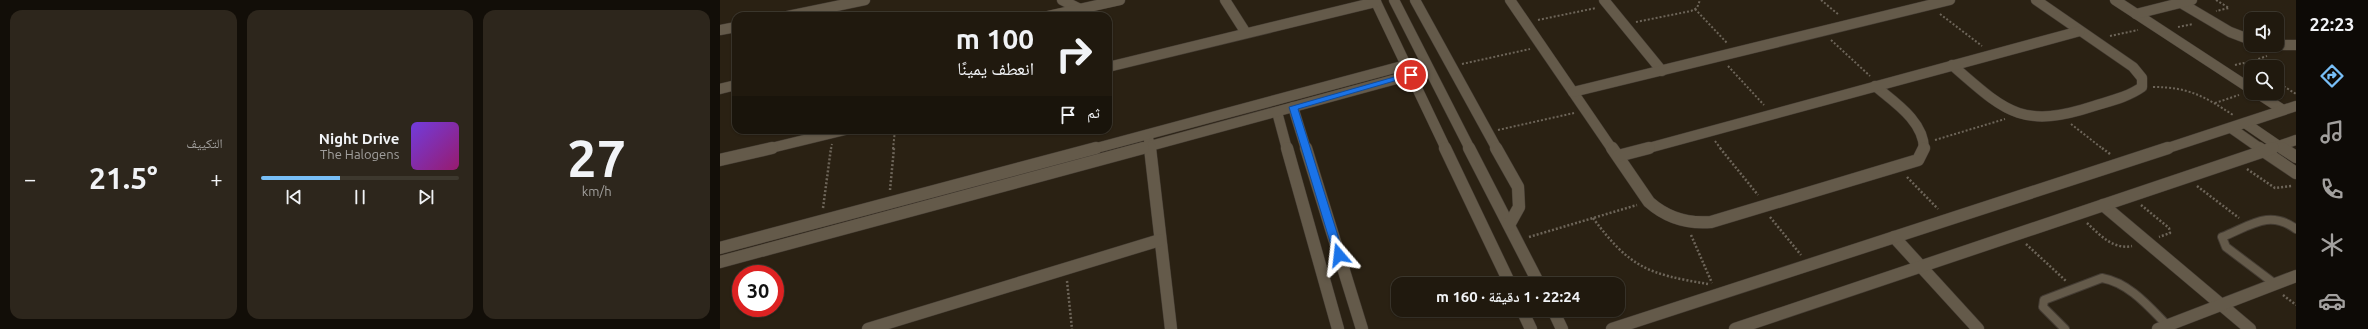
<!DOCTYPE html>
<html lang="ar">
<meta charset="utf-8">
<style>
body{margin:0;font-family:Ubuntu,"Noto Naskh Arabic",sans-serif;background:#2d261c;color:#f1f3f6;direction:rtl;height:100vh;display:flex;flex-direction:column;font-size:15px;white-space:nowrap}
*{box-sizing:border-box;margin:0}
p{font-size:13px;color:#a2a09e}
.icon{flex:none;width:22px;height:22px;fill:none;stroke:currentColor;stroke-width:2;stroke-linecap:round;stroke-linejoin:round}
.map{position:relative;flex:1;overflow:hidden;direction:ltr}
.side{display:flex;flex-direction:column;gap:10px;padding:10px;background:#120e08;width:720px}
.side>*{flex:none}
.top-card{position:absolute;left:12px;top:12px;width:380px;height:122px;border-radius:12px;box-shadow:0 1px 3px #0004,0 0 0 1px #3d382e;direction:rtl;background:#20190e;color:#f1f3f6;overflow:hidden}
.tools{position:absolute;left:1524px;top:12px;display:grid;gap:8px}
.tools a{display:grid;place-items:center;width:40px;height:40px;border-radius:8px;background:#20190e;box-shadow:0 1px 3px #0004,0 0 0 1px #3d382e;font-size:20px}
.speed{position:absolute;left:12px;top:265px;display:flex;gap:8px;font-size:20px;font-weight:700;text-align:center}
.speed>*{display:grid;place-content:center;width:52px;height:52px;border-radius:50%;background:#20190e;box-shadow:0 1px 3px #0004,0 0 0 1px #3d382e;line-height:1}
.speed .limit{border:6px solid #d22;background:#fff;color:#111}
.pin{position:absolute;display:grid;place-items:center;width:34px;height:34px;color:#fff;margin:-17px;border:2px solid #fff;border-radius:50%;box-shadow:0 1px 4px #0007}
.me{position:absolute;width:44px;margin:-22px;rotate:343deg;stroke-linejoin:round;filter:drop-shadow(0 0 3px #0008)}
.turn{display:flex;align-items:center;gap:14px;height:84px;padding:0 12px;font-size:18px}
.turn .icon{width:52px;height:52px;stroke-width:2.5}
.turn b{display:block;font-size:28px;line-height:34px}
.then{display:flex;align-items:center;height:38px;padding:0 12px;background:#0003;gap:8px;font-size:15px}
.big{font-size:30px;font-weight:600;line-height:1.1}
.side .tile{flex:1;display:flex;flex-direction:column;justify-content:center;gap:6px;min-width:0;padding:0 14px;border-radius:12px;background:#2d261c}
.side .dial{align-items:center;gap:0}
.dial b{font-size:52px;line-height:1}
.song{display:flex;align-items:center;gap:12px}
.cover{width:48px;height:48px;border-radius:6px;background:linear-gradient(135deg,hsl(260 70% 55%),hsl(320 70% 35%))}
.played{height:4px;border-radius:2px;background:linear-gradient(90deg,#78bff7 40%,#3d382e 40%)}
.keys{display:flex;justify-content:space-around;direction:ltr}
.heat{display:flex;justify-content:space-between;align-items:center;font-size:22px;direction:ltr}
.side .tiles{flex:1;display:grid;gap:10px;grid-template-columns:repeat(3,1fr)}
.trip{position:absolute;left:671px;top:277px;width:234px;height:40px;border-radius:12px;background:#20190e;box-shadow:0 1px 3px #0004,0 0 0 1px #3d382e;font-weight:600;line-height:40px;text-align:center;direction:rtl}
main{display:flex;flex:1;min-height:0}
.tab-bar{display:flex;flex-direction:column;width:72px;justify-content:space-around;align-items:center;background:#0d0a06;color:#a2a09e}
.tab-bar .icon{width:28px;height:28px}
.tab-bar .on{color:#78bff7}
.tab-bar b{font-size:18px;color:#f1f3f6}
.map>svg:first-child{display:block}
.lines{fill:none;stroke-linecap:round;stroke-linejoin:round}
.service-casing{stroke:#443c33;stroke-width:10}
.minor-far1-casing{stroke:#443c33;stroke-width:11}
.minor-casing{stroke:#443c33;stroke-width:13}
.path-far1{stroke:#6d6559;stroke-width:2;stroke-dasharray:2 2;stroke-linecap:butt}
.path{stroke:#6d6559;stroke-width:2.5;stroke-dasharray:2 2;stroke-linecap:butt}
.service{stroke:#645a4a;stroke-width:8}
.minor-far1{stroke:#645a4a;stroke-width:10}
.minor{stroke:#645a4a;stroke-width:12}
.route{fill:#1a73e8;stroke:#114b97}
</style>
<main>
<nav class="tab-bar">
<b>22:23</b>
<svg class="icon on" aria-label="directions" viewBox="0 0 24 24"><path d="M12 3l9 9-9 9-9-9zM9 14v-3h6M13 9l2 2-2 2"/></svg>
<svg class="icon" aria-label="music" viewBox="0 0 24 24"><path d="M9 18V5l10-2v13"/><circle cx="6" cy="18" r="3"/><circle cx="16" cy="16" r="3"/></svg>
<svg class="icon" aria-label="phone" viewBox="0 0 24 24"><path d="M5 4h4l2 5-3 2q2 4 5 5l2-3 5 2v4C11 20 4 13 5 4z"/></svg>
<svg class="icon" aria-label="climate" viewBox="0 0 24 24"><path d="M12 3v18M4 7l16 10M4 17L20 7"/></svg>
<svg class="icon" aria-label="car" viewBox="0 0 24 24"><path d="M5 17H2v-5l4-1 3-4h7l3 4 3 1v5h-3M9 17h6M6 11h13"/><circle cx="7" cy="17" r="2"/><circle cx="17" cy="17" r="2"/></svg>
</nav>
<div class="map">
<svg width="1576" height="329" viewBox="0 0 1576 329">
<rect width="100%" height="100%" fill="#2a2113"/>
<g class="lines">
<defs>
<g id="service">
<path d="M1555,284L1506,247L1502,237C1530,226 1549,209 1576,229"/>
<path d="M1345,329L1323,307L1324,300L1382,278C1410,283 1430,308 1449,327"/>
</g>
<g id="minor-far1">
<polyline points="342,0 360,9"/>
<polyline points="505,0 526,33"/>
<polyline points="655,0 726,149"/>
<polyline points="674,0 750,149"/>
<polyline points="695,0 777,149"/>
<polyline points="790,0 892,149"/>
<polyline points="884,0 942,71"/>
<polyline points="1395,0 1531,89"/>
<polyline points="1461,3 1510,32 1531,40"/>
<polyline points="1416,14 1472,0"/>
<polyline points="68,16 145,0"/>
<polyline points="328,16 400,0"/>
<polyline points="0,30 16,27"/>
<polyline points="1552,45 1576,45"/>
<path d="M1232,65C1285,111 1301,130 1374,106C1390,101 1408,97 1422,87V78L1413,67L1316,0"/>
<polyline points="388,67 656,2"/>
<path d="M1155,86C1174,102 1204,121 1204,149"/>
<polyline points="0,89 16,85"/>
<polyline points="853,92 1230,0"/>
<polyline points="1537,93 1563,110"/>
<polyline points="573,107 586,149"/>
<polyline points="557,112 567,149"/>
<polyline points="1525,123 1563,149"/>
<polyline points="1511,128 1541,149"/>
<polyline points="429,141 430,149"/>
<polyline points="47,149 125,130"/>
<polyline points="373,149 686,65"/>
<polyline points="419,149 691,75"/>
<polyline points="925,149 1360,31"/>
<polyline points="1445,149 1576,106"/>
<polyline points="1550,149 1576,140"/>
</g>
<g id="minor">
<polyline points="430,148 451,329"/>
<polyline points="567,148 618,329"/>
<polyline points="586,148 642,329"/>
<polyline points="725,148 790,284"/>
<polyline points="749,148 819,284"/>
<polyline points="776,148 798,187 799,207 789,225"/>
<path d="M892,148L929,202C947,218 967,224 991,222L1198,160L1204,148"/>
<polyline points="1539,148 1576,173"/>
<polyline points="1562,148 1576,157"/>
<polyline points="898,156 929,148"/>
<polyline points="0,160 52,148"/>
<polyline points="1383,205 1530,329"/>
<polyline points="1174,237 1258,329"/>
<polyline points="0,248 376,148"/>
<polyline points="0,262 423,148"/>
<polyline points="802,310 811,329"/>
<polyline points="833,310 842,329"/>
<polyline points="148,329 440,240"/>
<polyline points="892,329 1448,148"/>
<polyline points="1015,329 1553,148"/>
<polyline points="1438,329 1576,276"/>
</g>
</defs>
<!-- service casing -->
<use href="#service" class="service-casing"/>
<!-- minor-far1 casing -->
<use href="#minor-far1" class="minor-far1-casing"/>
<!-- minor casing -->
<use href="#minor" class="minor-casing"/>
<!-- path-far1 -->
<g class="path-far1">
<polyline points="1101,0 1119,15"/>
<polyline points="1496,0 1509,8 1496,11"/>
<polyline points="975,9 1007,43"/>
<polyline points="1220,14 1262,46"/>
<polyline points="818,20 876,8"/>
<polyline points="916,22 971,11 977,8 980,0"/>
<polyline points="1458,27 1473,24"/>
<polyline points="1390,36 1418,30"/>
<polyline points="1111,40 1150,76"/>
<polyline points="1527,63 1547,56"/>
<polyline points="742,64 810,49"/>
<polyline points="1515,65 1523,63 1534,67"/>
<polyline points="1008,66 1044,105"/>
<polyline points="1557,82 1576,94"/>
<path d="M1433,87C1468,87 1484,96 1513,115"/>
<polyline points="1495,103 1519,95"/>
<polyline points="1351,124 1383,149"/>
<polyline points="778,130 854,113"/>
<polyline points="1215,140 1285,119"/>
<polyline points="995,141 1001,149"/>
<polyline points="111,149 112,144"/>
<polyline points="173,149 175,130"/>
</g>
<!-- path -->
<g class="path">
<polyline points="1000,148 1038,195"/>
<polyline points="1382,148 1390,154"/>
<polyline points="1527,169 1555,188 1572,186"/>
<polyline points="1187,177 1218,209"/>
<polyline points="1477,186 1519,218"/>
<polyline points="170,190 174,148"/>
<polyline points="1421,205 1449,228 1450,233 1439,237"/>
<polyline points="103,208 111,148"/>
<polyline points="1050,217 1081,255"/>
<path d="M873,218C910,268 928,274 988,284"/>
<path d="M1367,223C1380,235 1393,250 1412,246"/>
<polyline points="971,235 992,283"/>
<polyline points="809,237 917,205"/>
<polyline points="1306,244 1346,281"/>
<polyline points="347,281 352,329"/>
<polyline points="1563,295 1576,305"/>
</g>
<!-- service -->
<use href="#service" class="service"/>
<!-- minor-far1 -->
<use href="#minor-far1" class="minor-far1"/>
<!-- minor -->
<use href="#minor" class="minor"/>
</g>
<!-- route -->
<polygon class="route" points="688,73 695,75 578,109 624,255 623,258 615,258 569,107"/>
</svg>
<div class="tools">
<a><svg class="icon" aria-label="sound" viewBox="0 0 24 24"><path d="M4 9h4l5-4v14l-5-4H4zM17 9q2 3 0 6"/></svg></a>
<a><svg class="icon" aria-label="search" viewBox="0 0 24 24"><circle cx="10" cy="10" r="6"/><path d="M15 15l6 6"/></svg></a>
</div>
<div class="speed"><div class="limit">30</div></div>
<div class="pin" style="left:691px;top:75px;background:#d93025"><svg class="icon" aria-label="arrive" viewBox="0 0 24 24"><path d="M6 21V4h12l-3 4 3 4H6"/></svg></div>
<svg class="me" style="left:619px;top:255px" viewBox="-20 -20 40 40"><path d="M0-17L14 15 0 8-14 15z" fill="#1a73e8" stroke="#fff" stroke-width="4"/></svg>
<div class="trip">22:24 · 1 دقيقة · 160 m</div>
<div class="top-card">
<div class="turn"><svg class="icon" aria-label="right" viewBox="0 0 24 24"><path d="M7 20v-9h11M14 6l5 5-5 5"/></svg><div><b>100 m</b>انعطف يمينًا</div></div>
<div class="then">ثم<svg class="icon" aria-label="arrive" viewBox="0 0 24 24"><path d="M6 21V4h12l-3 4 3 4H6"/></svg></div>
</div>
</div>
<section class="side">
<div class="tiles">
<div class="tile dial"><b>27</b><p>km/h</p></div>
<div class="tile">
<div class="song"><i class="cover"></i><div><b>Night Drive</b><p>The Halogens</p></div></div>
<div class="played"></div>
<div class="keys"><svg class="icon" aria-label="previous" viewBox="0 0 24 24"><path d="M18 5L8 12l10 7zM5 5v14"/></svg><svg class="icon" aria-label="pause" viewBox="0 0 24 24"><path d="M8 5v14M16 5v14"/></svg><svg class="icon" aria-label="next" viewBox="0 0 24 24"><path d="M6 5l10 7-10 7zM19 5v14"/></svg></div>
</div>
<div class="tile"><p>التكييف</p>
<div class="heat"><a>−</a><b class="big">21.5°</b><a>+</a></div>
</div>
</div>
</section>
</main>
